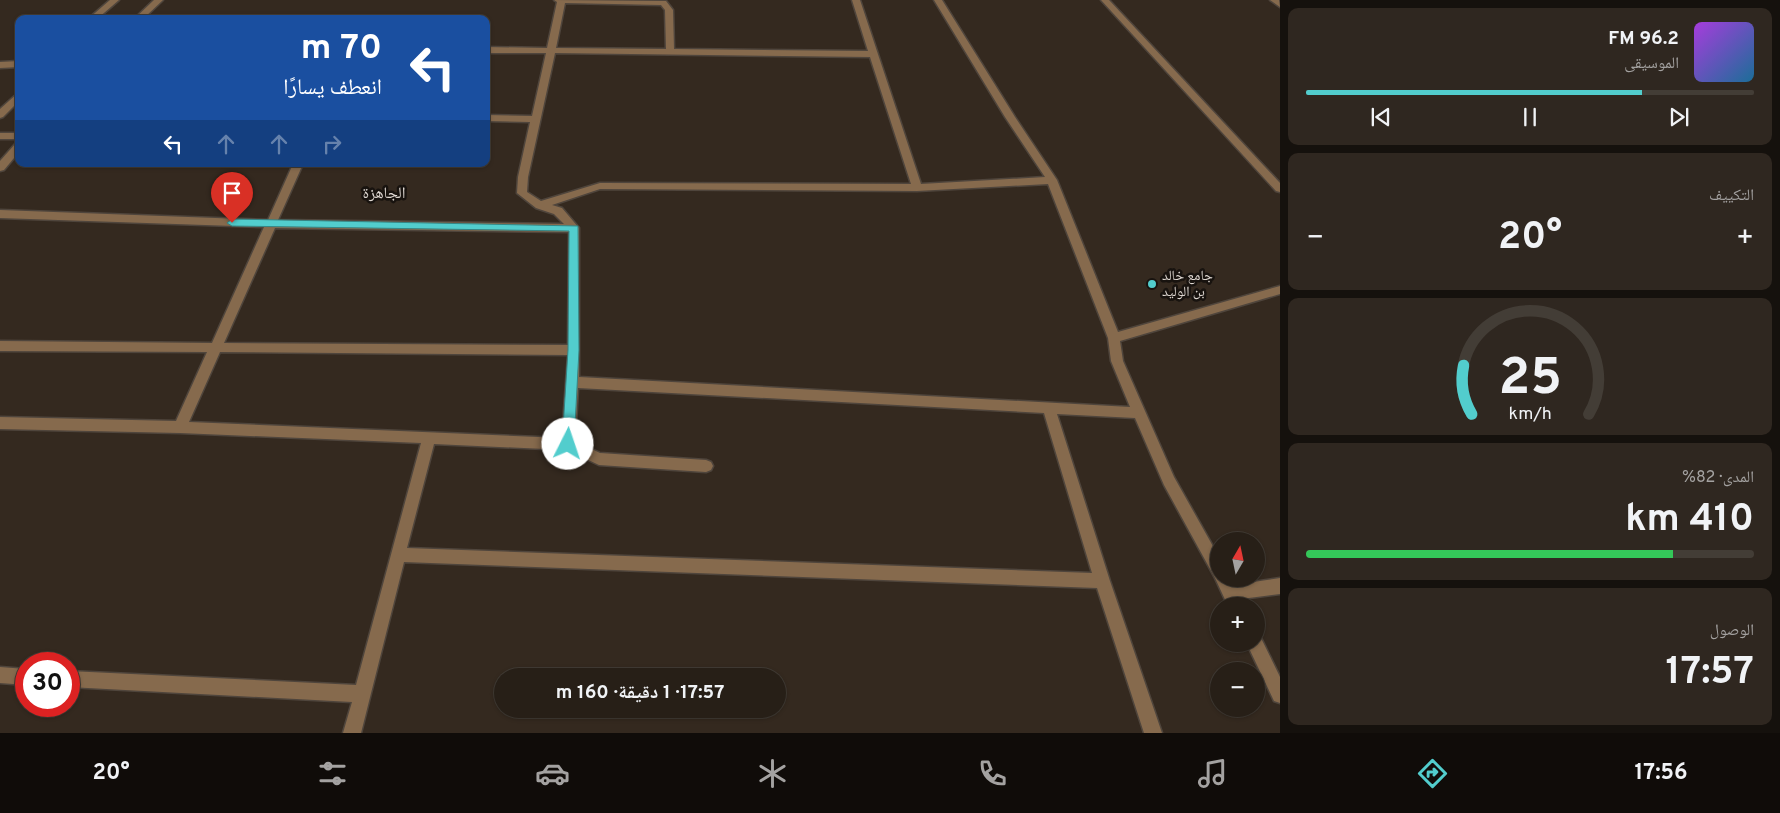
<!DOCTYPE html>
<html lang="ar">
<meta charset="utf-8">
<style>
body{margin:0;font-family:Overpass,"Noto Naskh Arabic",sans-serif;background:#2f2720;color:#f1f3f6;direction:rtl;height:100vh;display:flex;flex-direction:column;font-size:19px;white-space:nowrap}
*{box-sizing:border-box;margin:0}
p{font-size:16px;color:#a4a2a1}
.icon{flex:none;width:28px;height:28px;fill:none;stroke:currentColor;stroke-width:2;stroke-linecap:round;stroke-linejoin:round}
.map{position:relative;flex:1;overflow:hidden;direction:ltr}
.drawer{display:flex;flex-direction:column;gap:8px;padding:8px;background:#15110d;width:500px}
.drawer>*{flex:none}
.banner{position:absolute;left:15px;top:15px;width:475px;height:152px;border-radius:10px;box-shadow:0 1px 4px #0004,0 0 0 1px #433d36;direction:rtl;background:#1a4fa0;color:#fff;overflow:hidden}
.needle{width:32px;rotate:9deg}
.fabs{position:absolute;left:1210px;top:532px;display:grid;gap:10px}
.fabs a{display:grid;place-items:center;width:55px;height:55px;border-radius:50%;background:#271f17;box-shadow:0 1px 4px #0004,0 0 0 1px #433d36;font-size:25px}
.speed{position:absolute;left:15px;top:652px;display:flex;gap:10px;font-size:25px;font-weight:700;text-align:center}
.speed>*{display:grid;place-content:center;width:65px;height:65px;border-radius:50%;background:#271f17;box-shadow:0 1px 4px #0004,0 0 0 1px #433d36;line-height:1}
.speed .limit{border:8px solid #d22;background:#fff;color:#111}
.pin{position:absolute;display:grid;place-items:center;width:42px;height:42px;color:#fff;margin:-51px -21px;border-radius:50% 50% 50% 0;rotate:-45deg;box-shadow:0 0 5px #0007}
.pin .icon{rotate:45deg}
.me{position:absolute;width:55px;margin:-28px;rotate:4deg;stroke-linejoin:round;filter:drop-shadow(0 0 4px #0008)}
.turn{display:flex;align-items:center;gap:18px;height:105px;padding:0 25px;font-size:22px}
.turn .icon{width:65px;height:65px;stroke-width:2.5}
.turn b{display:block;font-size:35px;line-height:42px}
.lanes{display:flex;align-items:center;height:48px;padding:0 25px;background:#0003;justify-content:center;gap:25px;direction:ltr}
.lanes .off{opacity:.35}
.big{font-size:38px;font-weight:700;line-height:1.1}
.drawer .widget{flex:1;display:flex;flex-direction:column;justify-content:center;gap:8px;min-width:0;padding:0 18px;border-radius:10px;background:#2f2720}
.drawer .dial{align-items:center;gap:0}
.dial svg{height:130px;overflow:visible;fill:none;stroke:#433d36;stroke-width:7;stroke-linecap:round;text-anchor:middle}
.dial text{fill:#f1f3f6;stroke:none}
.song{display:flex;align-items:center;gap:15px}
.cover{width:60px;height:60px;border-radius:8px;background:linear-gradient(135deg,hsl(280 70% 55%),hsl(200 70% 35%))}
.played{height:5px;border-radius:2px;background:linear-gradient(90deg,#52cdcd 75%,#433d36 75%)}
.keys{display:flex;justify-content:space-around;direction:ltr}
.heat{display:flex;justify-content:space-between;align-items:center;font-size:28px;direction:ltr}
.charge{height:8px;border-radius:4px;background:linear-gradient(90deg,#34c759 82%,#433d36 0)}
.trip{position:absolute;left:494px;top:668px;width:292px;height:50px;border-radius:25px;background:#271f17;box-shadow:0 1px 4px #0004,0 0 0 1px #433d36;font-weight:700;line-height:50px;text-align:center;direction:rtl}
.dock{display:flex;height:80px;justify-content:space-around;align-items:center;background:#100c09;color:#a4a2a1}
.dock .icon{width:35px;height:35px}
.dock .current{color:#52cdcd}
.dock b{font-size:22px;color:#f1f3f6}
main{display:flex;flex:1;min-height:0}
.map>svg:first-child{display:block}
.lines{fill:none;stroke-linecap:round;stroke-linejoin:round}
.minor-casing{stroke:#4f453c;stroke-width:3}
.minor{fill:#866a4d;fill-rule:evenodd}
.route{fill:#52cdcd;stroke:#358585}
.poi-dot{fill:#52cdcd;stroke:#18130f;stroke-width:2}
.labels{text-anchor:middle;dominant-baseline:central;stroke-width:5;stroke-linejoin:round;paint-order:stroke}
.poi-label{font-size:14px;fill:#dfd8d2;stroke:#18130f;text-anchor:start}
.quarter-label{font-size:16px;fill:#dfd8d2;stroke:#18130f}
</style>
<main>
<section class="drawer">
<div class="widget">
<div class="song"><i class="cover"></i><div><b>96.2 FM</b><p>الموسيقى</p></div></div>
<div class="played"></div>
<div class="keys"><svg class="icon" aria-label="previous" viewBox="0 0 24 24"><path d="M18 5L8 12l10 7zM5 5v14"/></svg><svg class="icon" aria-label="pause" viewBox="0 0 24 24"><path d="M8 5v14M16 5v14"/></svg><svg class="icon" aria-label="next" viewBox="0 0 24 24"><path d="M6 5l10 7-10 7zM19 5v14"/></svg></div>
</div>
<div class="widget"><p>التكييف</p>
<div class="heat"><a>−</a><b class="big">20°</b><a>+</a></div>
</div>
<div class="widget dial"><svg viewBox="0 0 100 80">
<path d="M14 69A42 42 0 1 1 86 69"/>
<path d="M14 69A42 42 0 0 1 9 39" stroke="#52cdcd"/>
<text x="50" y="56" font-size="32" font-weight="700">25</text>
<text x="50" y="72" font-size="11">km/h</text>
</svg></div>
<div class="widget"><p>المدى · 82%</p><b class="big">410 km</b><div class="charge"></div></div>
<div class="widget"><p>الوصول</p><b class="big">17:57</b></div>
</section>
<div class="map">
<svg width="1280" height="733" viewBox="0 0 1280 733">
<rect width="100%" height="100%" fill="#34291f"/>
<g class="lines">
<defs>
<g id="minor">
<polygon points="110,0 119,0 97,19 88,19"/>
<polygon points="154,0 163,0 143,19 134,19"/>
<path d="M554,0L666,1L673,10L674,49L868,51L852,0H860L921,184L1045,177L1005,117L934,0H942L1015,117L1057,180L1118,332L1280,286V294L1120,341L1123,361L1174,477L1219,557V579H1230L1233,585L1280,578V594L1241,599L1244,606H1228L1215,578L1164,485L1135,418L1057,414L1110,581L1162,733H1144L1097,588L404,562L361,733H343L352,702L69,687V671L356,685L421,443L180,433L0,429V417L176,421L207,352L0,351V341L212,343L264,227L0,218V210L268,220L293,164H303L278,220L564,224L554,214L536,208L517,193L518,177L530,122L486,121V115L532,116L546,53H486V47L547,48L557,2ZM565,3L661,5L665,10L666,49L556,48ZM555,53L870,57L911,184L600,183L541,201L527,192L528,177ZM1048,184L1108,338L1111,361L1130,407L579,377V228L562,208L552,205L600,189L917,191ZM275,228L569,232L568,345L224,343ZM220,352L568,355L562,438L189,422ZM578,388L1044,413L1092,573L407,548L434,444L567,450L599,465L706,472L711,470L713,466L711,462L706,460L600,453L575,441Z"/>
<polygon points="1101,0 1109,0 1280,183 1280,192 1276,191"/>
<polygon points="1270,0 1279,0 1280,7"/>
<polygon points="19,61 19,67 0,68 0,62"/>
<polygon points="19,92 19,101 3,117 0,118 0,109"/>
<rect x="0" y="133" width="19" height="6"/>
<polygon points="19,142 19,152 4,170 0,171 0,161 16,143"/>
<polygon points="1256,637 1261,638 1280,677 1280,703 1274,701 1247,644 1256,644"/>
<polygon points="0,667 26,669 26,685 0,683"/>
</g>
</defs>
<!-- minor casing -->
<use href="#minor" class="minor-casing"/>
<!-- minor -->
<use href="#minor" class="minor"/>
</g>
<!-- route -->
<polygon class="route" points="232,219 578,226 579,350 574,444 573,448 568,449 564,448 562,444 568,350 569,231 232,226 227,223"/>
<!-- markers -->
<circle class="poi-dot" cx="1152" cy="284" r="5"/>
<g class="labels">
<!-- poi labels -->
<g class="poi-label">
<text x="1162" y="276">جامع خالد<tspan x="1162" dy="16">بن الوليد</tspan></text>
</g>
<!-- quarter labels -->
<g class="quarter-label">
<text x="384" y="194">الجاهزة</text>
</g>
</g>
</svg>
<div class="fabs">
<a><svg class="needle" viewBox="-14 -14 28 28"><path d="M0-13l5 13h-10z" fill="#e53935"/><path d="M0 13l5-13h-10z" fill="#a4a2a1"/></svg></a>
<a>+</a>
<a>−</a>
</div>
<div class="speed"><div class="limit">30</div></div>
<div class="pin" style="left:232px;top:223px;background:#d93025"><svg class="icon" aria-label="arrive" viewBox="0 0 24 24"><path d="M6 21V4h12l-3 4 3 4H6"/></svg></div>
<svg class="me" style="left:568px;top:444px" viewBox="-20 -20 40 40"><circle r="19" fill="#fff"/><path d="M0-13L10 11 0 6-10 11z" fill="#52cdcd"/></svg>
<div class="trip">17:57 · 1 دقيقة · 160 m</div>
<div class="banner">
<div class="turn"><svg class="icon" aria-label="left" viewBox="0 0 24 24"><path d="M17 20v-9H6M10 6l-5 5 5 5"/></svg><div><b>70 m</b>انعطف يسارًا</div></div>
<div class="lanes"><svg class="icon" aria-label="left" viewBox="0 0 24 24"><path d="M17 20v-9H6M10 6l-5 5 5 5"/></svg><svg class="icon off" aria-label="ahead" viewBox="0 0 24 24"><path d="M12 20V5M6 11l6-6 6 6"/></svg><svg class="icon off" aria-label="ahead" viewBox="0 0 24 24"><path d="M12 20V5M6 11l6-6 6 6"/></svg><svg class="icon off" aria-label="right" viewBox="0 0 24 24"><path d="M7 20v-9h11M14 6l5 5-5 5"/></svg></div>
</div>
</div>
</main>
<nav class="dock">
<b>17:56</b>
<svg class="icon current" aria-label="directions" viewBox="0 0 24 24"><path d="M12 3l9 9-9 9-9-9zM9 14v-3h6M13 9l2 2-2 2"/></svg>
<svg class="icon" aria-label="music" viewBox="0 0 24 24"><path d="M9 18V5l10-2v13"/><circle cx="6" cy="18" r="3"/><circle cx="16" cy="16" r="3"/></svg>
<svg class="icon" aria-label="phone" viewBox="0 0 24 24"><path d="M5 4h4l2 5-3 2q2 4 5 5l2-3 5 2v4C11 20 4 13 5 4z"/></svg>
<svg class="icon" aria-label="climate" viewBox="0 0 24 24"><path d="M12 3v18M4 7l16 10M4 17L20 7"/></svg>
<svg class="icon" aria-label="car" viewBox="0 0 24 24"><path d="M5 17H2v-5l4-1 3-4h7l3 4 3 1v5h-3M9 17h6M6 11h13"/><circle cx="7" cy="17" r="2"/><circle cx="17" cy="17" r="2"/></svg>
<svg class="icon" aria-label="filters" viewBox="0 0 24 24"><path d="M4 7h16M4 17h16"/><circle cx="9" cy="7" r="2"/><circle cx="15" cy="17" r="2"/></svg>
<b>20°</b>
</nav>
